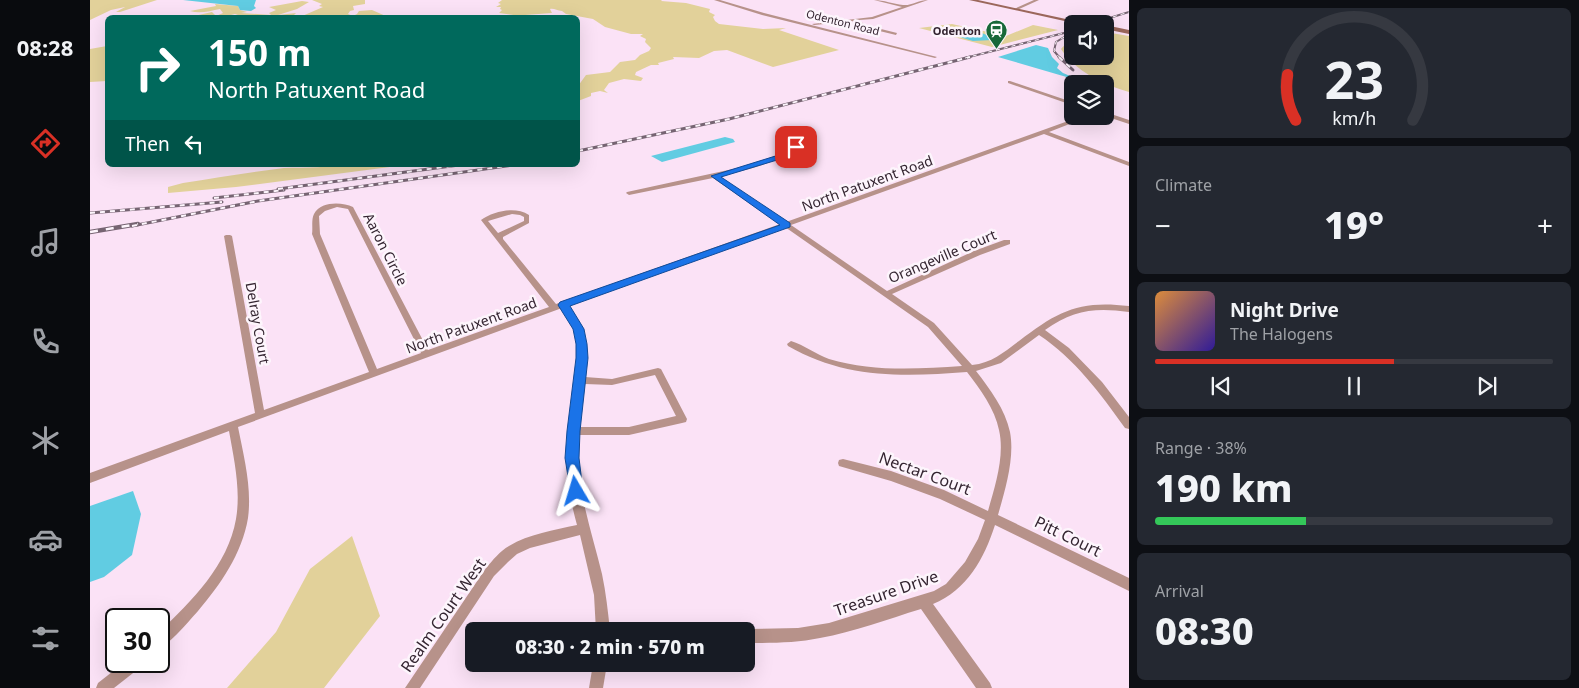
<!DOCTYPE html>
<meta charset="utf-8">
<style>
body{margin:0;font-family:"Noto Sans",sans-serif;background:#242831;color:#f1f3f6;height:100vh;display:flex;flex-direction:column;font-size:19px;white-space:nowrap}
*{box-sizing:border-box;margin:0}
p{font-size:16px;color:#9ea1a6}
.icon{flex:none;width:28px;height:28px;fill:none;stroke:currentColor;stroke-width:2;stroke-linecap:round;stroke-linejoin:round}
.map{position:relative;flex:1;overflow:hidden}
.sheet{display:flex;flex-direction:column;gap:8px;padding:8px;background:#0d0f14;width:450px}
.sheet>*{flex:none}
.banner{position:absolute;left:15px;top:15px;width:475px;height:152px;border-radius:8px;box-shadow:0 5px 20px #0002;background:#00695c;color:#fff;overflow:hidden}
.tools{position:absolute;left:974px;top:15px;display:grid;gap:10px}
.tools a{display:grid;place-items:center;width:50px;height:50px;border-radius:8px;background:#171b24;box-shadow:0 5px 20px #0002;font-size:25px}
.speed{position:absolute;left:15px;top:608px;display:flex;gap:10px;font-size:25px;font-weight:700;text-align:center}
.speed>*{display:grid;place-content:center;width:65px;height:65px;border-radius:50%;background:#171b24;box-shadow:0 5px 20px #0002;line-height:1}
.speed .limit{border:2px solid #111;border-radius:8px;background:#fff;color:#111}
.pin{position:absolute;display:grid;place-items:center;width:42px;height:42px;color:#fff;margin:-21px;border-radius:10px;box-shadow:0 2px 8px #0006}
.me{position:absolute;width:55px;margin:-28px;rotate:353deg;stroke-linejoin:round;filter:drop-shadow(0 0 4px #0008)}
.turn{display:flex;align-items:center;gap:18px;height:105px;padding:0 20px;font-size:22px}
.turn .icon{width:65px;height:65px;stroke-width:2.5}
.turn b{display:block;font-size:35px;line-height:42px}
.then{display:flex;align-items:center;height:48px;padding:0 20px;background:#0003;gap:10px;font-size:19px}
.big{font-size:38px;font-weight:800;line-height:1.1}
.sheet .tile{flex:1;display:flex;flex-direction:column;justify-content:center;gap:8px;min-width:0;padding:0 18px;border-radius:8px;background:#242831}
.sheet .dial{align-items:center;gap:0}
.dial svg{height:130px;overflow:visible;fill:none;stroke:#363941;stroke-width:7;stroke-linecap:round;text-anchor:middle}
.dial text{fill:#f1f3f6;stroke:none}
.song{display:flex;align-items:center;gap:15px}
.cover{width:60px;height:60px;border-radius:8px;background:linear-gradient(135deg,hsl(30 70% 55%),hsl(250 70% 35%))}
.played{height:5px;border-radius:2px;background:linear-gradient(90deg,#d93025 60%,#363941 60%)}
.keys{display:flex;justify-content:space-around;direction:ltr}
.heat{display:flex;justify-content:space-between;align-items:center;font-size:28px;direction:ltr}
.charge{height:8px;border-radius:4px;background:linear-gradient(90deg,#34c759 38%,#363941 0)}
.trip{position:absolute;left:375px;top:622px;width:290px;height:50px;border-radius:8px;background:#171b24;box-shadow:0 5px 20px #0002;font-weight:800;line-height:50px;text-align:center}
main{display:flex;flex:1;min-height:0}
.menu{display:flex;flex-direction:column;width:90px;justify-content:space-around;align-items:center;background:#090b0e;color:#9ea1a6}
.menu .icon{width:35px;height:35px}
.menu .on{color:#d93025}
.menu b{font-size:22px;color:#f1f3f6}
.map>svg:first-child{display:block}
.green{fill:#e2d19a}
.water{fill:#61cce2}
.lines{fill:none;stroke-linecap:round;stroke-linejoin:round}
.minor{fill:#b7928a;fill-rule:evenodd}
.secondary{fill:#9b675b;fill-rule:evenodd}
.rail-far2-casing{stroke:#766472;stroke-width:2}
.rail-far1-casing{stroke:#766472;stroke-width:3}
.rail-casing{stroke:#766472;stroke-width:4.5}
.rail-far2{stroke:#fdf5fc;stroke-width:1;stroke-dasharray:4;stroke-linecap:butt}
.rail-far1{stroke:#fdf5fc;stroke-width:2;stroke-dasharray:5;stroke-linecap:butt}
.rail{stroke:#fdf5fc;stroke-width:2.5;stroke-dasharray:8;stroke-linecap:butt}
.route{fill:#1a73e8;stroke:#114b97}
.labels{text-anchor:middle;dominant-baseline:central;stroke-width:5;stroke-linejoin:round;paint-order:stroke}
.far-street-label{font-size:11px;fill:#342531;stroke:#fdf5fc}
.far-poi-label{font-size:11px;font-weight:bold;fill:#342531;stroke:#fdf5fc;text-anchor:end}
.street-label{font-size:14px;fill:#342531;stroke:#fdf5fc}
.near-street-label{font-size:16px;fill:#342531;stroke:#fdf5fc}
</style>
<main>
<nav class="menu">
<b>08:28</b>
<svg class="icon on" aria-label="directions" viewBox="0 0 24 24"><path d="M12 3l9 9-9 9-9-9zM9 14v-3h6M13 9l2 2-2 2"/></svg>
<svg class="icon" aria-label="music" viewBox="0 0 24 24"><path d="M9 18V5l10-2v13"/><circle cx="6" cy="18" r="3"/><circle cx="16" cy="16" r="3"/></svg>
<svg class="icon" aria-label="phone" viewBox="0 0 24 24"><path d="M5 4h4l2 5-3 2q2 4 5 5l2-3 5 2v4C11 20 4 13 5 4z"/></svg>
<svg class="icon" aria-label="climate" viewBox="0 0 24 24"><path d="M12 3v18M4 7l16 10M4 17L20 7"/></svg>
<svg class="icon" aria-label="car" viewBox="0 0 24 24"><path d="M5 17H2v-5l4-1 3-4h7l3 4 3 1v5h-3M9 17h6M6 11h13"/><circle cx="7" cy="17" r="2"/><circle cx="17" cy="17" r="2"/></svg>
<svg class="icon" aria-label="filters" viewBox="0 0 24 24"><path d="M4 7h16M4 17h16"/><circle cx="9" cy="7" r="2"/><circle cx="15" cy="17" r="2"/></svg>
</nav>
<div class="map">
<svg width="1039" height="688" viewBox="0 0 1039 688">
<rect width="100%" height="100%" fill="#fbe2f6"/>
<!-- green -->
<g class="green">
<polygon points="0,0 67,0 30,12 26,12 35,7 21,10 0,20"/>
<polygon points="222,0 275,0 275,4 263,6 264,10 260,11 258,14 263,16 267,14 269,11 282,10 298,17 210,17 233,7 229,6 232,4"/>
<path d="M412,0H572L571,1L596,3L620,9L619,12L625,15L623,17L625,21L629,24L673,29L696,28L689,30L749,50L683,67L637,50L624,51L609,58L583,57L584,59L568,63L569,65H561L546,72L545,75L553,78L551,81L534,79L519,83L514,90L518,93L510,91L501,93V96L488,101V86L496,75L520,72L530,62L545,60L550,55L559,51L561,48L555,42L556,39L550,36L553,34H541L515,27L503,19L476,14L472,11C467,11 464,8 460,9L462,13L435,15L441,16L438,17L409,13L412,10L410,9L411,7H406L411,4L408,3Z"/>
<path d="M212,1L219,2L207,9L188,15L206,13L204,15L208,16H206L154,17L145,14L133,17L105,18L104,16L122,12L126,16L133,13L130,9C120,11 110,14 100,11L126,6L125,4L148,6L150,10L157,12L151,13L181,15L179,13L186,10L179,7Z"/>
<polygon points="862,24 916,36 943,25 968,30 902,47 829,28"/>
<path d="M1015,32L1039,36V92C1014,85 985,71 971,49L982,37V56H1015Z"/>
<polygon points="17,46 17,81 0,82 0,49"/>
<path d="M244,165H315L146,187L78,193V187L93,183C126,178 160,172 194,168C211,167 228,169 244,165Z"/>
<polygon points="262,536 290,616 234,688 137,688 186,632 220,569"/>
</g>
<!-- water -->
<g class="water">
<polygon points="93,0 166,0 164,6 166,8 161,11 150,10 148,6"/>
<path d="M840,28C862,26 884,28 903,38L902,40L883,41Z"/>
<polygon points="946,45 958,48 962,57 969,64 967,68 973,73 997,83 908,57"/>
<polygon points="635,137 643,139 645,142 572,162 561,156"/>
<polygon points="43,491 51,514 42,555 14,577 0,582 0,506"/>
</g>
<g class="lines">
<!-- minor -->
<g class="minor">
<polygon points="624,0 630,0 674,13 847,57 845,58 672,15"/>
<path d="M784,0C794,0 803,4 813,5C821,6 829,0 838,0L783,19L769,20L775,25L807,33L806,35L773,27L765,21L724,25L722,24L782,17L812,7Z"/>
<polygon points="944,0 949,0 927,10 924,9"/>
<polygon points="920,81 982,102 982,105 918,83 918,81"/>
<polygon points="1015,112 1039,120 1039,124 1015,116"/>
<path d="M992,116H1000L959,132L1039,162V166L954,134L701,225L797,291L884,251L914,240H920V244L890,255L802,294L844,323L882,365C902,363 914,352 929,341C968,311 989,300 1039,306V312C1005,307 983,310 955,330L979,348L1012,382L1039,417V429L1035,428C1010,393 985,359 949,335L911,363L886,371C900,389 915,409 920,432C925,458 915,490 908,515L1039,578V591L905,525C894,559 877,590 843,604L900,683L902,688H886L831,609C798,619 764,632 730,638C706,643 681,643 656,643V631H651L656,629L708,628L739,623L844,591L856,584L875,562L888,539L895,520L850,499L801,481L749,466L748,463L749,460L753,459L801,471L854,490L898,511C905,486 915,456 909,430C905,409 890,389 877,372C814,377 755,379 698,346L697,344L701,341C714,345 726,354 739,359C782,372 828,369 872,366L838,327L695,227L479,306L493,331L496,344L495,377L522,379L568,368L571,369L597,419L596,422L592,423L539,435H489C484,484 501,528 512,574C516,593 518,612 520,631H506L504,595L490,535L440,548L427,554L418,562L404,576L330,688H315L396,568C403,560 410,551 419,546C439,534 464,530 487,525C481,503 476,480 477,456C477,448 478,437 479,430C480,416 488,392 484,380L486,375L487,344L485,331L472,308L148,427C154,457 162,488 158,518C152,554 130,585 108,611C98,622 81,643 69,648V632C102,601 138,565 146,519C151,490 144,459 139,431L0,483V473L165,413L134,236L136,235H140L142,236L174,410L279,372L222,234C223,228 221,220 224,214C231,201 252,202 263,207L338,350L459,307L391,220C404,211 425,206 439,215V223L413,237V239L466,304L690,224L623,178L539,195L536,193L537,192L652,167L694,153L706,145L708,146V148C685,164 656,170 629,176L696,222ZM247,207L258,209L331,353L287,369L230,234L229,216L235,211ZM422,214L430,215L434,217V221L408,233L398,221ZM565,375L586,416L539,427H490L495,384L522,385Z"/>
<polygon points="36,661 54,661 52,666 24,688 6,688 8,683"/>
<polygon points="503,664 517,664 513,688 499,688"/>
</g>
<!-- secondary -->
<g class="secondary">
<polygon points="879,0 888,0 999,24 988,24"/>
<polygon points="1015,25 1039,30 1039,34 1015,29"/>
</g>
<defs>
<g id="rail-far2">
<polyline points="1000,24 1039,12"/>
<polyline points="875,58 982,31"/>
<polyline points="970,58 964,51 966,42 976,36"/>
</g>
<g id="rail-far1">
<polyline points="969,57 983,70"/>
<polyline points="488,151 639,119 880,57"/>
<polyline points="188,189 369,165"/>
<polyline points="124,198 194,190"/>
<polyline points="0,213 132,202"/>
<polyline points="42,226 168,201 423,165"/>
</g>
<polyline id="rail" points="0,232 48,224"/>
</defs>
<!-- rail-far2 casing -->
<use href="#rail-far2" class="rail-far2-casing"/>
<!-- rail-far1 casing -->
<use href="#rail-far1" class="rail-far1-casing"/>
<!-- rail casing -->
<use href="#rail" class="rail-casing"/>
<!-- rail-far2 -->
<use href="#rail-far2" class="rail-far2"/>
<!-- rail-far1 -->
<use href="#rail-far1" class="rail-far1"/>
<!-- rail -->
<use href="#rail" class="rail"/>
</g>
<!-- route -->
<polygon class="route" points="704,146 710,147 697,157 631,177 700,223 700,227 480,306 494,329 497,344 498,358 490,431 489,458 493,491 491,495 486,497 481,495 475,458 477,431 486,358 486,344 483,329 468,305 470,302 690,225 621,176 692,154"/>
<!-- icons -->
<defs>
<symbol id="station-pin" viewBox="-11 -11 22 30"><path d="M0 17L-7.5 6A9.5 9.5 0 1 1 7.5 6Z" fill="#176839" stroke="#fdf5fc"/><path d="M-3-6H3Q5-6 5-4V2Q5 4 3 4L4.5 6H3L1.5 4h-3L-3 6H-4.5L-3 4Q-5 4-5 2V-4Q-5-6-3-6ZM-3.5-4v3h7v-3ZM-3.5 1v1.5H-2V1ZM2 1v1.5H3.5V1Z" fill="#fff"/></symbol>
</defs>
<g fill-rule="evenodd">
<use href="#station-pin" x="894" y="18" width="25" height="34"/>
</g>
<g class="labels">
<!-- far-street labels -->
<g class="far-street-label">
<text transform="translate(753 22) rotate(14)">Odenton Road</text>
</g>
<!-- far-poi labels -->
<g class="far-poi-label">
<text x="891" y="30">Odenton</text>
</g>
<!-- street labels -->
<g class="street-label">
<text transform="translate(777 183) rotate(-20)">North Patuxent Road</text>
<text transform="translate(296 249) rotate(63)">Aaron Circle</text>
<text transform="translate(852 256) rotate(-23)">Orangeville Court</text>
<text transform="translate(168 323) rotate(80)">Delray Court</text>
<text transform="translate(381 325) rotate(-20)">North Patuxent Road</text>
</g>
<!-- near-street labels -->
<g class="near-street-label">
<text transform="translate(835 473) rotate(20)">Nectar Court</text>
<text transform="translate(978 536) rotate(26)">Pitt Court</text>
<text transform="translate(796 593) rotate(-19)">Treasure Drive</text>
<text transform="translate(353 615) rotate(-55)">Realm Court West</text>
</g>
</g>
</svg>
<div class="tools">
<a><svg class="icon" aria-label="sound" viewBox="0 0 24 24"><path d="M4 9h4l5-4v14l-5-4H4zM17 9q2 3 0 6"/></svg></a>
<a><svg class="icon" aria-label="layers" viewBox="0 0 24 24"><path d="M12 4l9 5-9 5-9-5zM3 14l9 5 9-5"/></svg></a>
</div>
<div class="speed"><div class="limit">30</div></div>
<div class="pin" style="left:706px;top:147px;background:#d93025"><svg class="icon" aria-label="arrive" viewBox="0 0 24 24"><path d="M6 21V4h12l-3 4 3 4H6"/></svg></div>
<svg class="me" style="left:486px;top:491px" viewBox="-20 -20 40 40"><path d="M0-17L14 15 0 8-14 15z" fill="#1a73e8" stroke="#fff" stroke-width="4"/></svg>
<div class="trip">08:30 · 2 min · 570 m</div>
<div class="banner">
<div class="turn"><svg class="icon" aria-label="right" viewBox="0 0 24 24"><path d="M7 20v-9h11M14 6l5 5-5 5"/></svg><div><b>150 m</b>North Patuxent Road</div></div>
<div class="then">Then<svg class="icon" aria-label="left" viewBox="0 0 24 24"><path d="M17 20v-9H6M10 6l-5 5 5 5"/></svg></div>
</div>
</div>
<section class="sheet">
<div class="tile dial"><svg viewBox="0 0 100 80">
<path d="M14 69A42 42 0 1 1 86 69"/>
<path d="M14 69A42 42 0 0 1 9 41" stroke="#d93025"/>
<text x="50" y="56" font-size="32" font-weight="700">23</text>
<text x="50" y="72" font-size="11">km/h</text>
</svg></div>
<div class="tile"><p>Climate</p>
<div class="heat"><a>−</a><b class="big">19°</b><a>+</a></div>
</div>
<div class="tile">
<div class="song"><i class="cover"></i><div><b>Night Drive</b><p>The Halogens</p></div></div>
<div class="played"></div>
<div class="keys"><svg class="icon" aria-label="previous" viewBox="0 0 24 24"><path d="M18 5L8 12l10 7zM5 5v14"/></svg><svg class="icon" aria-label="pause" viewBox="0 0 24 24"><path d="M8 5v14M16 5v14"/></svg><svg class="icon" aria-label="next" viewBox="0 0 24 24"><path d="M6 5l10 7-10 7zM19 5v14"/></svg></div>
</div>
<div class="tile"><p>Range · 38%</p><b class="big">190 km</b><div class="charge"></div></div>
<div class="tile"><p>Arrival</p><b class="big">08:30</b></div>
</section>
</main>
